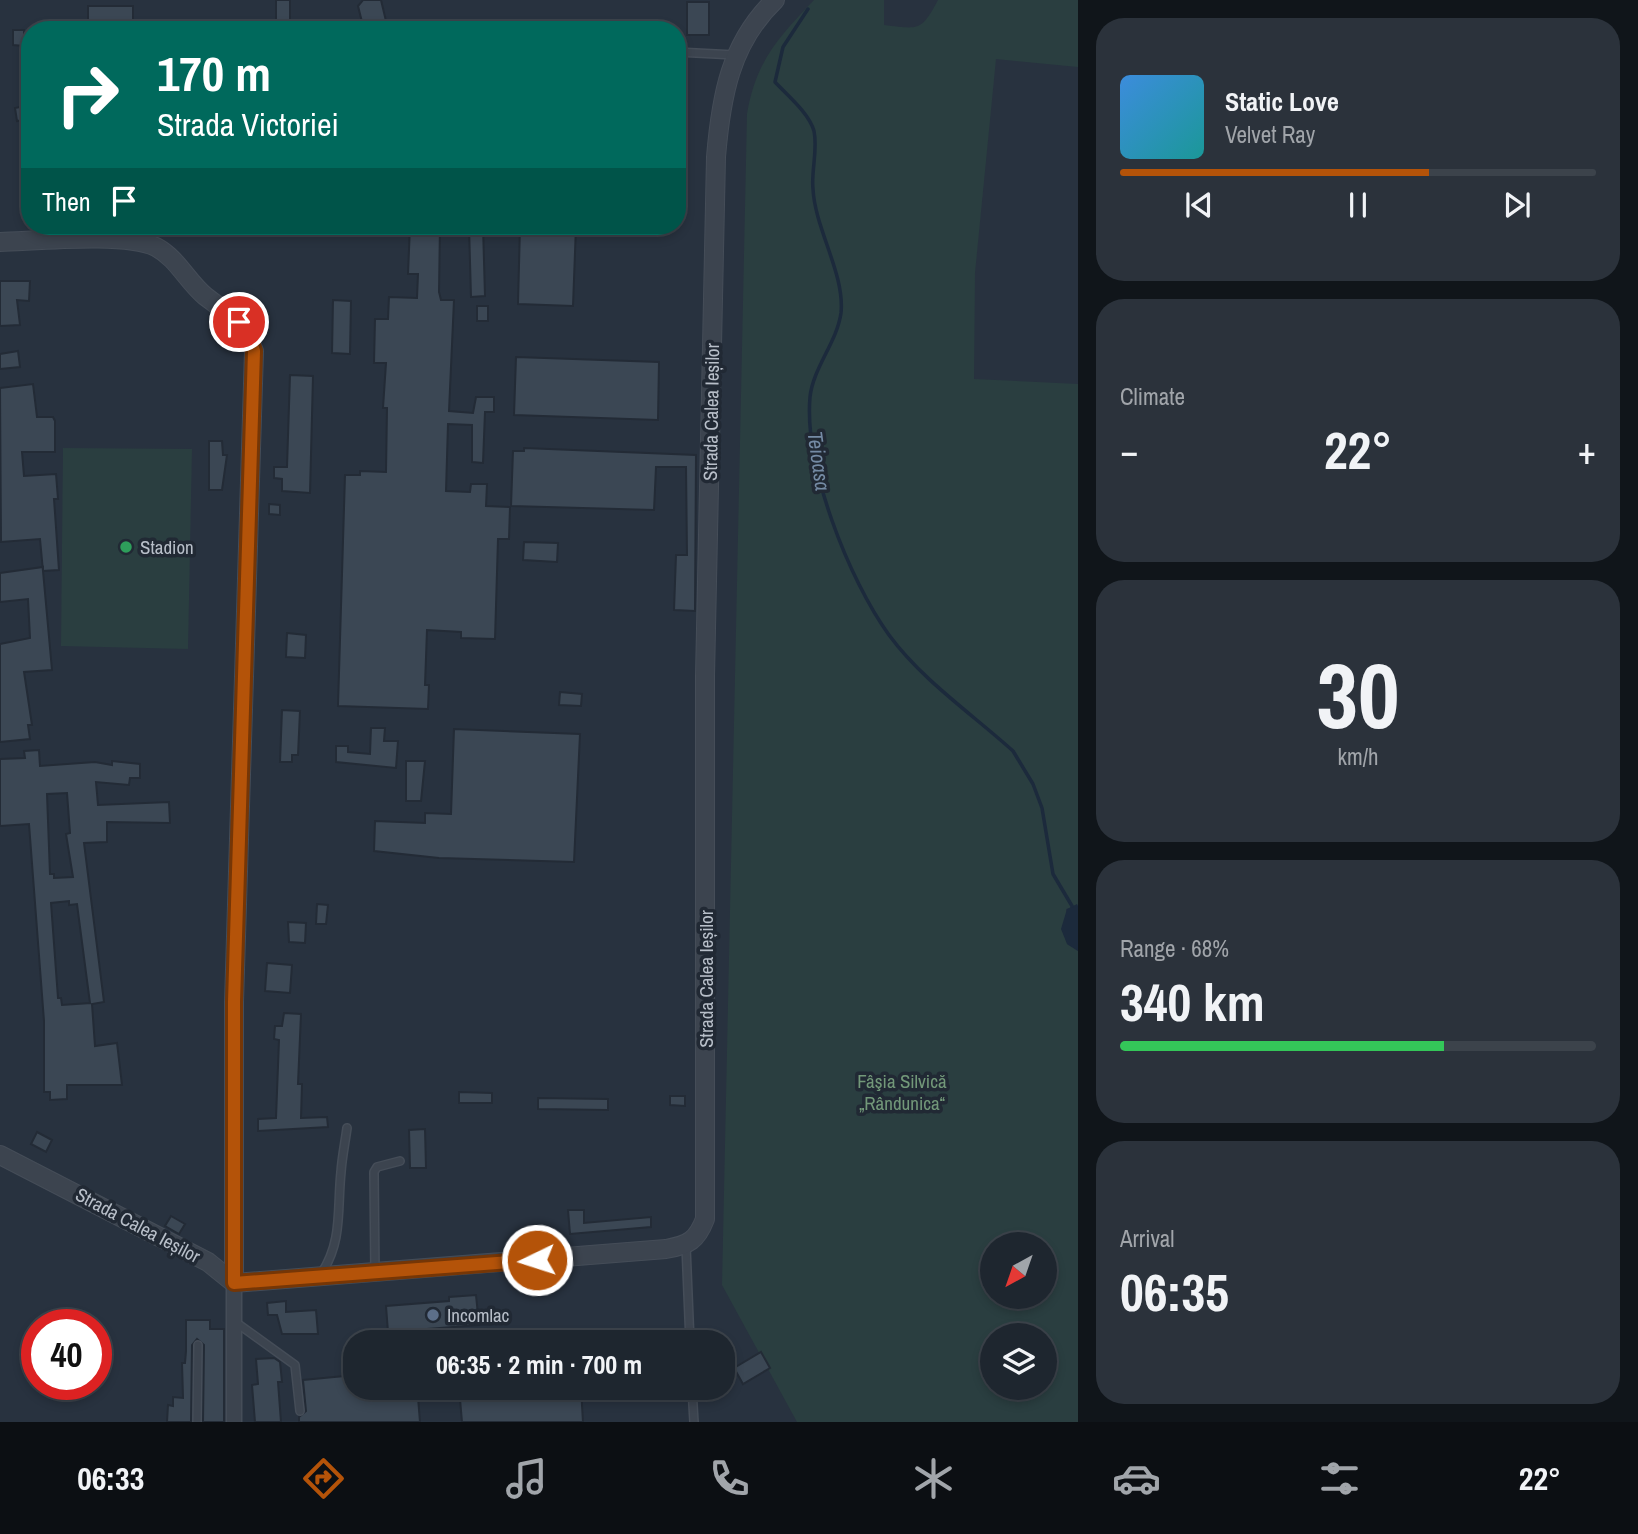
<!DOCTYPE html>
<meta charset="utf-8">
<style>
body{margin:0;font-family:"Archivo Narrow",sans-serif;background:#2b323b;color:#f1f3f6;height:100vh;display:flex;flex-direction:column;font-size:26px;white-space:nowrap}
*{box-sizing:border-box;margin:0}
p{font-size:23px;color:#a1a5aa}
.icon{flex:none;width:38px;height:38px;fill:none;stroke:currentColor;stroke-width:2;stroke-linecap:round;stroke-linejoin:round}
.map{position:relative;flex:1;overflow:hidden}
.side{display:flex;flex-direction:column;gap:18px;padding:18px;background:#10151a;width:560px}
.side>*{flex:none}
.guide{position:absolute;left:21px;top:21px;width:665px;height:214px;border-radius:28px;box-shadow:0 4px 10px #0003,0 0 0 2px #3c434b;background:#00695c;color:#fff;overflow:hidden}
.needle{width:46px;rotate:220deg}
.fabs{position:absolute;left:980px;top:1232px;display:grid;gap:14px}
.fabs a{display:grid;place-items:center;width:77px;height:77px;border-radius:50%;background:#1e262f;box-shadow:0 4px 10px #0003,0 0 0 2px #3c434b;font-size:35px}
.speed{position:absolute;left:21px;top:1309px;display:flex;gap:14px;font-size:35px;font-weight:700;text-align:center}
.speed>*{display:grid;place-content:center;width:91px;height:91px;border-radius:50%;background:#1e262f;box-shadow:0 4px 10px #0003,0 0 0 2px #3c434b;line-height:1}
.speed .limit{border:10px solid #d22;background:#fff;color:#111}
.pin{position:absolute;display:grid;place-items:center;width:60px;height:60px;color:#fff;margin:-30px;border:4px solid #fff;border-radius:50%;box-shadow:0 2px 7px #0007}
.me{position:absolute;width:77px;margin:-38px;rotate:266deg;stroke-linejoin:round;filter:drop-shadow(0 0 5px #0008)}
.turn{display:flex;align-items:center;gap:24px;height:147px;padding:0 21px;font-size:32px}
.turn .icon{width:91px;height:91px;stroke-width:2.5}
.turn b{display:block;font-size:49px;line-height:60px}
.then{display:flex;align-items:center;height:66px;padding:0 21px;background:#0003;gap:14px;font-size:26px}
.big{font-size:52px;font-weight:700;line-height:1.1}
.side .card{flex:1;display:flex;flex-direction:column;justify-content:center;gap:10px;min-width:0;padding:0 24px;border-radius:28px;background:#2b323b}
.side .dial{align-items:center;gap:0}
.dial b{font-size:91px;line-height:1}
.song{display:flex;align-items:center;gap:21px}
.cover{width:84px;height:84px;border-radius:10px;background:linear-gradient(135deg,hsl(210 70% 55%),hsl(180 70% 35%))}
.played{height:7px;border-radius:4px;background:linear-gradient(90deg,#b45309 65%,#3c434b 65%)}
.keys{display:flex;justify-content:space-around;direction:ltr}
.heat{display:flex;justify-content:space-between;align-items:center;font-size:38px;direction:ltr}
.charge{height:10px;border-radius:5px;background:linear-gradient(90deg,#34c759 68%,#3c434b 0)}
.trip{position:absolute;left:343px;top:1330px;width:392px;height:70px;border-radius:28px;background:#1e262f;box-shadow:0 4px 10px #0003,0 0 0 2px #3c434b;font-weight:700;line-height:70px;text-align:center}
.menu{display:flex;height:112px;justify-content:space-around;align-items:center;background:#0c0f13;color:#a1a5aa}
.menu .icon{width:49px;height:49px}
.menu .on{color:#b45309}
.menu b{font-size:32px;color:#f1f3f6}
main{display:flex;flex:1;min-height:0}
.map>svg:first-child{display:block}
.green{fill:#2a3e40;fill-rule:evenodd}
.water{fill:#1c2a3c}
.lines{fill:none;stroke-linecap:round;stroke-linejoin:round}
.stream{stroke:#1c2a3c;stroke-width:3.5}
.building{fill:#3b4754;stroke:#232b36;stroke-width:2;fill-rule:evenodd}
.service-casing{stroke:#454d58;stroke-width:10}
.minor-casing{stroke:#454d58;stroke-width:17}
.tertiary-casing{stroke:#454d58;stroke-width:20}
.service{stroke:#3c444f;stroke-width:7}
.minor{stroke:#3c444f;stroke-width:14}
.tertiary{stroke:#3c444f;stroke-width:18}
.route-casing{stroke:#753606;stroke-width:18}
.route{stroke:#b45309;stroke-width:12}
.leisure-dot{fill:#2e9e5b;stroke:#212934;stroke-width:2.5}
.service-dot{fill:#5c6f8a;stroke:#212934;stroke-width:2.5}
.labels{text-anchor:middle;dominant-baseline:central;stroke-width:7;stroke-linejoin:round;paint-order:stroke}
.street-label{font-size:19px;fill:#b8bfc9;stroke:#212934}
.poi-label{font-size:19px;fill:#b8bfc9;stroke:#212934;text-anchor:start}
.park-label{font-size:19px;fill:#729879;stroke:#212934}
.water-label{font-size:21px;font-style:italic;fill:#758ba5;stroke:#212934}
</style>
<main>
<div class="map">
<svg width="1078" height="1422" viewBox="0 0 1078 1422">
<rect width="100%" height="100%" fill="#28323f"/>
<!-- green -->
<g class="green">
<path d="M814,0H884V25C919,29 921,32 938,0H1078V67L996,59L975,273L974,379L1078,384V906L1066,909L1067,944L1078,951V1422H797L722,1285L747,114C756,61 778,38 814,0ZM992,1244H1045V1297H992ZM992,1335H1045V1388H992Z"/>
<polygon points="63,448 192,449 188,649 61,646"/>
</g>
<!-- water -->
<polygon class="water" points="1077,904 1078,906 1078,951 1067,944 1061,929 1067,909"/>
<g class="lines">
<!-- stream -->
<path class="stream" d="M808,9L783,47L775,82C787,95 809,113 814,131C818,150 811,171 813,189C815,229 845,274 841,313C837,342 813,368 810,397C804,466 849,580 889,635C922,680 972,714 1013,751L1033,784L1042,808L1053,874L1072,906"/>
</g>
<!-- building -->
<g class="building">
<rect x="276" y="0" width="14" height="30"/>
<polygon points="363,0 381,0 386,21 363,26 358,6"/>
<rect x="687" y="2" width="22" height="33"/>
<rect x="88" y="6" width="45" height="24"/>
<polygon points="13,30 24,30 24,46 13,45"/>
<polygon points="30,105 30,119 17,121 15,108"/>
<polygon points="410,226 440,226 439,292 441,300 454,300 449,411 473,413 476,397 494,397 494,412 485,412 483,463 472,462 472,425 448,424 446,491 470,492 471,484 487,484 486,506 510,507 509,539 498,539 495,639 461,638 461,632 427,630 425,685 429,685 428,709 338,706 345,475 360,475 360,471 386,472 387,408 383,408 386,363 374,363 375,319 388,319 389,297 417,298 418,274 408,274"/>
<polygon points="469,226 483,226 485,296 471,297"/>
<polygon points="520,226 576,226 573,306 518,304"/>
<polygon points="0,281 30,281 29,301 17,300 20,325 0,326"/>
<polygon points="333,300 351,301 350,354 332,353"/>
<rect x="477" y="306" width="11" height="15"/>
<polygon points="18,351 20,367 0,369 0,354"/>
<polygon points="516,357 659,362 658,420 514,415"/>
<polygon points="290,375 313,376 310,493 282,491 282,479 274,478 274,467 287,467"/>
<polygon points="33,384 37,417 53,417 55,421 55,452 22,452 24,476 56,474 58,499 54,499 59,570 43,571 52,670 24,672 32,725 28,725 30,739 0,742 0,644 30,638 28,599 0,602 0,573 43,567 43,571 40,539 1,542 0,388"/>
<polygon points="209,441 222,441 223,455 227,455 222,490 209,490"/>
<polygon points="524,448 696,455 695,611 674,610 676,555 687,555 686,467 656,467 654,510 511,506 513,451 524,451"/>
<polygon points="269,504 280,505 280,515 269,514"/>
<polygon points="524,542 558,543 557,562 523,560"/>
<polygon points="287,633 306,635 305,658 286,657"/>
<polygon points="560,692 582,694 581,706 559,705"/>
<polygon points="282,710 300,711 298,755 292,755 292,762 280,762"/>
<polygon points="371,728 385,728 384,741 398,741 396,768 336,762 336,746 348,746 348,752 370,754"/>
<polygon points="454,729 580,734 574,862 439,858 374,851 375,821 425,823 425,813 451,814"/>
<path d="M39,750L40,766L95,762L112,765V761L140,764V778H130L129,785L96,782L98,805L169,802L170,823L107,822V842L84,843L104,1002L92,1004L95,1046L117,1043L122,1085H67V1099L50,1100V1092H44V1021L29,824L0,826V759L25,758L24,751ZM67,793L70,833L66,834L73,877L54,878V874H50L47,794ZM69,901V905L77,904L90,1003L62,1005L61,998H58L51,903Z"/>
<polygon points="406,761 425,761 421,801 406,801"/>
<polygon points="317,904 328,905 326,924 316,924"/>
<polygon points="288,922 306,923 305,943 289,942"/>
<polygon points="267,963 292,965 290,993 265,991"/>
<polygon points="284,1013 301,1014 298,1084 302,1084 301,1118 327,1117 328,1127 258,1131 258,1119 276,1118 279,1040 274,1039 275,1026 282,1026"/>
<polygon points="459,1092 492,1093 492,1103 459,1103"/>
<polygon points="670,1096 685,1096 685,1106 670,1105"/>
<polygon points="538,1098 608,1099 608,1110 538,1109"/>
<polygon points="425,1129 426,1168 410,1168 409,1130"/>
<polygon points="37,1132 52,1140 46,1152 31,1144"/>
<polygon points="568,1210 584,1210 584,1223 651,1217 651,1227 570,1234"/>
<polygon points="171,1216 185,1224 179,1234 165,1226"/>
<polygon points="476,1295 479,1325 388,1332 386,1306 449,1301 449,1297"/>
<polygon points="286,1301 286,1312 316,1310 318,1334 282,1334 277,1315 268,1315 267,1303"/>
<polygon points="186,1320 210,1320 210,1329 224,1329 224,1422 203,1422 204,1345 197,1339 192,1345 191,1422 167,1422 168,1405 173,1406 173,1397 183,1398 182,1363 185,1363 186,1351"/>
<polygon points="761,1352 770,1368 743,1384 734,1368"/>
<polygon points="274,1358 280,1362 282,1382 278,1382 281,1422 255,1422 252,1385 258,1384 256,1359"/>
<polygon points="355,1375 355,1388 406,1388 407,1398 418,1397 420,1422 299,1422 299,1417 306,1411 303,1380"/>
<polygon points="459,1388 581,1388 583,1422 462,1422"/>
</g>
<g class="lines">
<defs>
<g id="service">
<polyline points="677,52 735,55"/>
<polyline points="686,1246 690,1342"/>
<polyline points="375,1272 374,1172 377,1167 400,1161"/>
<path d="M321,1274C343,1241 337,1209 341,1172C342,1157 345,1143 347,1128"/>
<polyline points="234,1321 295,1365 300,1411"/>
<polyline points="692,1388 694,1422"/>
<polyline points="197,1422 198,1345"/>
</g>
<polyline id="minor" points="234,1283 234,1422"/>
<g id="tertiary">
<path d="M0,242C36,241 126,232 156,247C177,258 187,281 205,296C227,313 246,324 254,351L234,1002V1283"/>
<path d="M0,1155L208,1262L234,1283L666,1249C689,1245 697,1240 705,1219V676L716,157C721,97 730,43 775,0"/>
</g>
</defs>
<!-- service casing -->
<use href="#service" class="service-casing"/>
<!-- minor casing -->
<use href="#minor" class="minor-casing"/>
<!-- tertiary casing -->
<use href="#tertiary" class="tertiary-casing"/>
<!-- service -->
<use href="#service" class="service"/>
<!-- minor -->
<use href="#minor" class="minor"/>
<!-- tertiary -->
<use href="#tertiary" class="tertiary"/>
</g>
<g class="lines">
<defs>
<polyline id="route" points="239,322 247,331 254,351 234,1002 234,1283 537,1260"/>
</defs>
<!-- route casing -->
<use href="#route" class="route-casing"/>
<!-- route -->
<use href="#route" class="route"/>
</g>
<!-- markers -->
<circle class="leisure-dot" cx="126" cy="547" r="7"/>
<circle class="service-dot" cx="433" cy="1315" r="7"/>
<g class="labels">
<!-- street labels -->
<g class="street-label">
<text transform="translate(711 412) rotate(-89)">Strada Calea Ieșilor</text>
<text transform="translate(706 979) rotate(-90)">Strada Calea Ieșilor</text>
<text transform="translate(138 1225) rotate(28)">Strada Calea Ieșilor</text>
</g>
<!-- poi labels -->
<g class="poi-label">
<text x="140" y="547">Stadion</text>
<text x="447" y="1315">Incomlac</text>
</g>
<!-- park labels -->
<g class="park-label">
<text x="902" y="1081">Fâşia Silvică<tspan x="902" dy="22">„Rândunica“</tspan></text>
</g>
<!-- water labels -->
<g class="water-label">
<text transform="translate(819 461) rotate(82)">Teioasa</text>
</g>
</g>
</svg>
<div class="fabs">
<a><svg class="needle" viewBox="-14 -14 28 28"><path d="M0-13l5 13h-10z" fill="#e53935"/><path d="M0 13l5-13h-10z" fill="#a1a5aa"/></svg></a>
<a><svg class="icon" aria-label="layers" viewBox="0 0 24 24"><path d="M12 4l9 5-9 5-9-5zM3 14l9 5 9-5"/></svg></a>
</div>
<div class="speed"><div class="limit">40</div></div>
<div class="pin" style="left:239px;top:322px;background:#d93025"><svg class="icon" aria-label="arrive" viewBox="0 0 24 24"><path d="M6 21V4h12l-3 4 3 4H6"/></svg></div>
<svg class="me" style="left:537px;top:1260px" viewBox="-20 -20 40 40"><circle r="17" fill="#b45309" stroke="#fff" stroke-width="3"/><path d="M0-11L8 9 0 5-8 9z" fill="#fff"/></svg>
<div class="trip">06:35 · 2 min · 700 m</div>
<div class="guide">
<div class="turn"><svg class="icon" aria-label="right" viewBox="0 0 24 24"><path d="M7 20v-9h11M14 6l5 5-5 5"/></svg><div><b>170 m</b>Strada Victoriei</div></div>
<div class="then">Then<svg class="icon" aria-label="arrive" viewBox="0 0 24 24"><path d="M6 21V4h12l-3 4 3 4H6"/></svg></div>
</div>
</div>
<section class="side">
<div class="card">
<div class="song"><i class="cover"></i><div><b>Static Love</b><p>Velvet Ray</p></div></div>
<div class="played"></div>
<div class="keys"><svg class="icon" aria-label="previous" viewBox="0 0 24 24"><path d="M18 5L8 12l10 7zM5 5v14"/></svg><svg class="icon" aria-label="pause" viewBox="0 0 24 24"><path d="M8 5v14M16 5v14"/></svg><svg class="icon" aria-label="next" viewBox="0 0 24 24"><path d="M6 5l10 7-10 7zM19 5v14"/></svg></div>
</div>
<div class="card"><p>Climate</p>
<div class="heat"><a>−</a><b class="big">22°</b><a>+</a></div>
</div>
<div class="card dial"><b>30</b><p>km/h</p></div>
<div class="card"><p>Range · 68%</p><b class="big">340 km</b><div class="charge"></div></div>
<div class="card"><p>Arrival</p><b class="big">06:35</b></div>
</section>
</main>
<nav class="menu">
<b>06:33</b>
<svg class="icon on" aria-label="directions" viewBox="0 0 24 24"><path d="M12 3l9 9-9 9-9-9zM9 14v-3h6M13 9l2 2-2 2"/></svg>
<svg class="icon" aria-label="music" viewBox="0 0 24 24"><path d="M9 18V5l10-2v13"/><circle cx="6" cy="18" r="3"/><circle cx="16" cy="16" r="3"/></svg>
<svg class="icon" aria-label="phone" viewBox="0 0 24 24"><path d="M5 4h4l2 5-3 2q2 4 5 5l2-3 5 2v4C11 20 4 13 5 4z"/></svg>
<svg class="icon" aria-label="climate" viewBox="0 0 24 24"><path d="M12 3v18M4 7l16 10M4 17L20 7"/></svg>
<svg class="icon" aria-label="car" viewBox="0 0 24 24"><path d="M5 17H2v-5l4-1 3-4h7l3 4 3 1v5h-3M9 17h6M6 11h13"/><circle cx="7" cy="17" r="2"/><circle cx="17" cy="17" r="2"/></svg>
<svg class="icon" aria-label="filters" viewBox="0 0 24 24"><path d="M4 7h16M4 17h16"/><circle cx="9" cy="7" r="2"/><circle cx="15" cy="17" r="2"/></svg>
<b>22°</b>
</nav>
